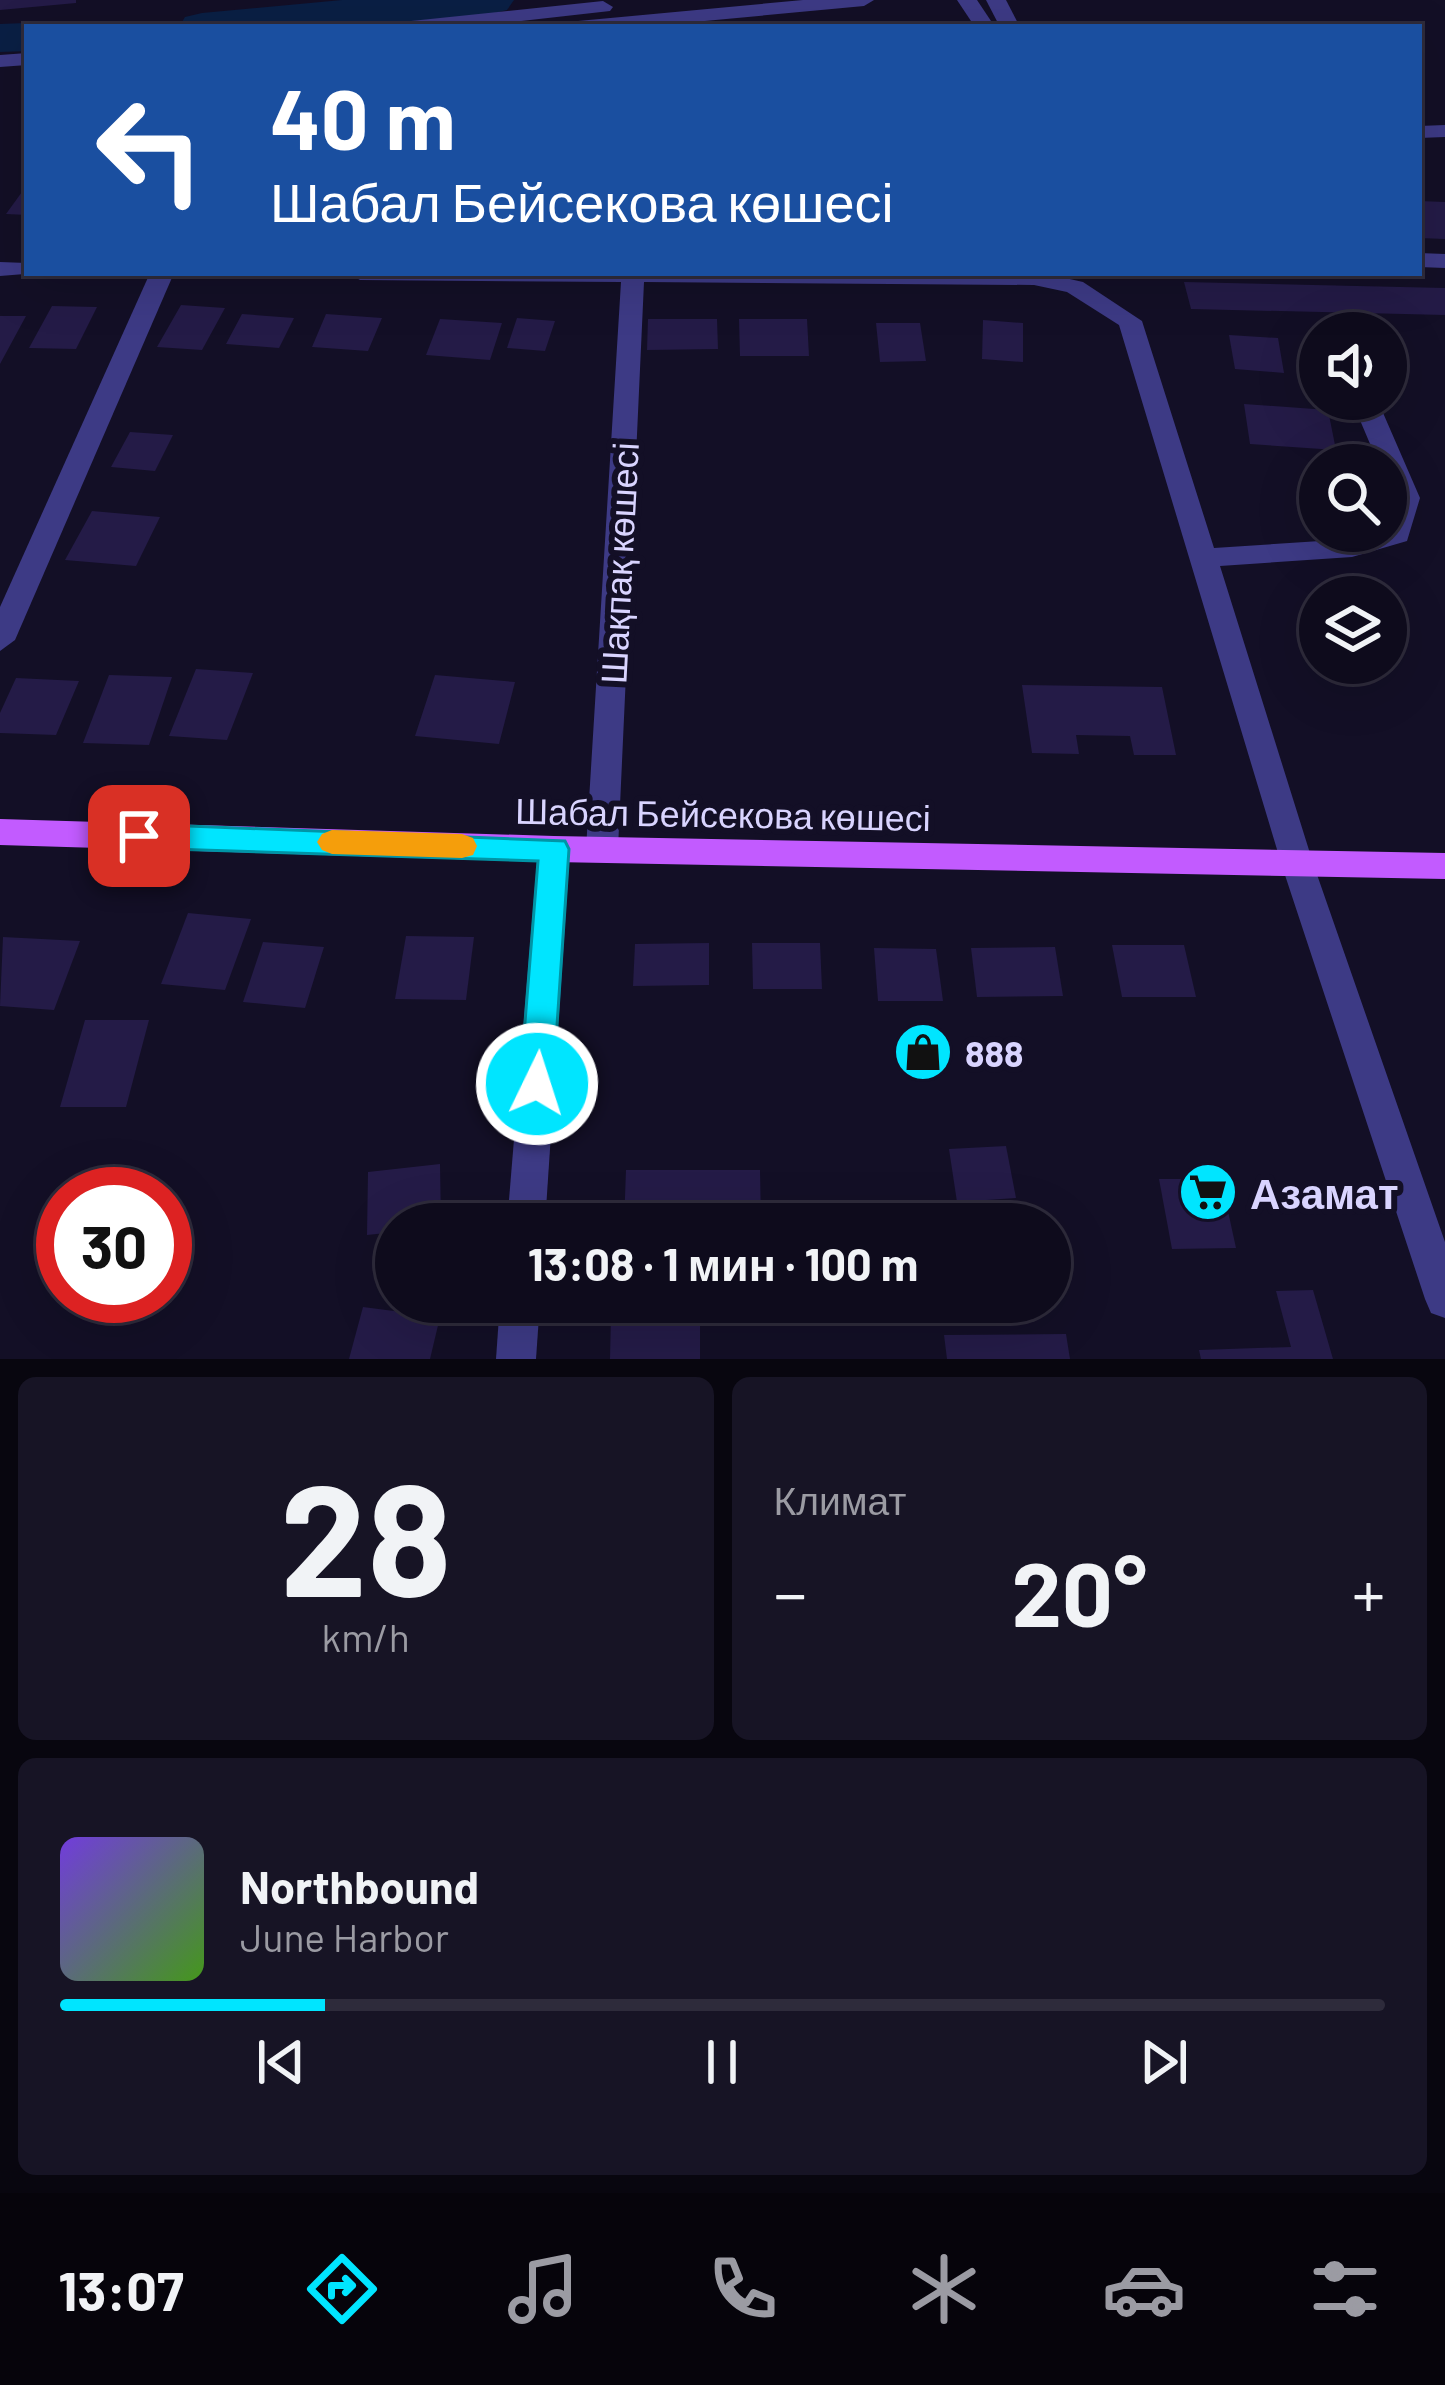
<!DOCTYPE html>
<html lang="ru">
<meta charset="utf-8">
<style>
body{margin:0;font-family:Barlow,sans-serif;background:#171425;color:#f1f3f6;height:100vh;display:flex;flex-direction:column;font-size:45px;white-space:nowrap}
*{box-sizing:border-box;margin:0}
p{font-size:39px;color:#9b9ba3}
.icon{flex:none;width:66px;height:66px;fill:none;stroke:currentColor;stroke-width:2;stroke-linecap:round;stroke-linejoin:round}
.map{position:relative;height:1359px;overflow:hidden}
.side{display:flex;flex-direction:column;gap:18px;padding:18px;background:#08060f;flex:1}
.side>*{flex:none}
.guide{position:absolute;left:24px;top:24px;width:1398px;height:252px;border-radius:0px;box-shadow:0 12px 48px #0002,0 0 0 3px #2e2b3b;background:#1a4fa0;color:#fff;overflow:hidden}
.tools{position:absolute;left:1299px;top:312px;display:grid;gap:24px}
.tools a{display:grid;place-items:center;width:108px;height:108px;border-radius:50%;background:#0e0b1c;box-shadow:0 12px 48px #0002,0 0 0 3px #2e2b3b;font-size:60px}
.speed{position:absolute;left:36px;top:1167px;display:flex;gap:24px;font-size:60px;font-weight:700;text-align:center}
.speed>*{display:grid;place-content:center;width:156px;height:156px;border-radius:50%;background:#0e0b1c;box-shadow:0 12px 48px #0002,0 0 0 3px #2e2b3b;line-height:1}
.speed .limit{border:18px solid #d22;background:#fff;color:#111}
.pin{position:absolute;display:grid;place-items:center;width:102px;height:102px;color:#fff;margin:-51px;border-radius:24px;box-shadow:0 6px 18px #0006}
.me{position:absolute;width:132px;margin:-66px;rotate:4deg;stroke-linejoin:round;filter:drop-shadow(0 0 9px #0008)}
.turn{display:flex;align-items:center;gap:42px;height:252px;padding:0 48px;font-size:54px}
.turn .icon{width:156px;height:156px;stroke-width:2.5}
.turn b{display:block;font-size:84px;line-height:102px}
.big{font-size:90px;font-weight:700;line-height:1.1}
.side .card{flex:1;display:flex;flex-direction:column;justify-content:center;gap:18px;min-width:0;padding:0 42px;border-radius:18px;background:#171425}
.side .dial{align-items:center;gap:0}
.dial b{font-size:156px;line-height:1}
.song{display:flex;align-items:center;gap:36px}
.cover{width:144px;height:144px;border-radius:18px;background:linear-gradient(135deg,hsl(260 70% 55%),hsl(100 70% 35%))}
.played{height:12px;border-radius:6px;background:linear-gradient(90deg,#00e5ff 20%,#2e2b3b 20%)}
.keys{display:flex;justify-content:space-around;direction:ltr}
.heat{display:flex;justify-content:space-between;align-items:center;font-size:66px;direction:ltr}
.side .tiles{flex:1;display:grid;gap:18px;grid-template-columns:1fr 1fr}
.card:last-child{grid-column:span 2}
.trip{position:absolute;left:375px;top:1203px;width:696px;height:120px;border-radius:60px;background:#0e0b1c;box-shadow:0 12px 48px #0002,0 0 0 3px #2e2b3b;font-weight:700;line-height:120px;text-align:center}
.tab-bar{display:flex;height:192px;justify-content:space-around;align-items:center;background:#06040b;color:#9b9ba3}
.tab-bar .icon{width:84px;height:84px}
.tab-bar .active{color:#00e5ff}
.tab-bar b{font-size:54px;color:#f1f3f6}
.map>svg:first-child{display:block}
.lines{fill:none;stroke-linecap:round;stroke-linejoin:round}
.river{fill:#0a1f44;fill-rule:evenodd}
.building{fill:#241b47}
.minor{fill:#3d3a85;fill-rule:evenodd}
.major{fill:#c25bff;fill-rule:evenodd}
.route{fill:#00e5ff;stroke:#0095a6;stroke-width:3}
.slow{fill:#f59e0b}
.labels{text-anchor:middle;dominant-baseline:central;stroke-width:12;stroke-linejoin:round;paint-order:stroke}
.street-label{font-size:36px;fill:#d9d4ff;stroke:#130f26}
.poi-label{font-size:36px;font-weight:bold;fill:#d9d4ff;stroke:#130f26;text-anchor:start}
.near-poi-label{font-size:42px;font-weight:bold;fill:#d9d4ff;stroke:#130f26;text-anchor:start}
</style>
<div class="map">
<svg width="1445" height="1359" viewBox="0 0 1445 1359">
<rect width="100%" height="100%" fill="#130f26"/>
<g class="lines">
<!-- river -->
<g class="river">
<polygon points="342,0 514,0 507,10 491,14 351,27 179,27 185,17 202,13"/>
<polygon points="27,23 44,27 27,27 27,51 0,52 0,24"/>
</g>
</g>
<!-- building -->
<g class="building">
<polygon points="0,0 76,0 76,3 0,10"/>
<polygon points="27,185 27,215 6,214"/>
<polygon points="1419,201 1445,202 1445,239 1419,238"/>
<polygon points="1184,282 1445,288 1445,315 1191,309"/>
<polygon points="181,305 225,308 202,350 157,347"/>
<polygon points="52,306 97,307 76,349 29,348"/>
<polygon points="242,314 294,318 279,348 226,344"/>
<polygon points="326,314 382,318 368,351 312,347"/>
<polygon points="0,316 26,316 0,364"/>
<polygon points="517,318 555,321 545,351 507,348"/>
<polygon points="440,319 502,323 490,360 426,355"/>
<polygon points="648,319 717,319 718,349 647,350"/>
<polygon points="739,319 807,319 809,356 740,356"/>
<polygon points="983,320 1023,323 1023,362 982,359"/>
<polygon points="876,323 920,323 926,361 880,362"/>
<polygon points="1229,335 1278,338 1284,373 1235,369"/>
<polygon points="1244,404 1328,410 1336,450 1250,444"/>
<polygon points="130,432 173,435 155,471 111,467"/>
<polygon points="92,511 160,517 136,566 65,560"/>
<polygon points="196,669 253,673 227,740 169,736"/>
<polygon points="109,675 172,677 149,745 83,743"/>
<polygon points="435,675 515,682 499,744 415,736"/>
<polygon points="16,678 79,681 56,735 0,733 0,713"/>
<polygon points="1022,685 1162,687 1176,755 1134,755 1130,736 1076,735 1079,754 1032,753"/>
<polygon points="188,913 251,919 225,990 161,984"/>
<polygon points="406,936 474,937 466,1000 395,999"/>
<polygon points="3,937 80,941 54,1010 0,1006"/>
<polygon points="263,942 324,947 305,1008 243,1002"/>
<polygon points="709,943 709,985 633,986 635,944"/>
<polygon points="752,943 820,943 822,989 753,989"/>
<polygon points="1112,945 1184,945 1196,997 1122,997"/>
<polygon points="1055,947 1063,996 977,997 971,948"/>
<polygon points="874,948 936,949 943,1001 878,1001"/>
<polygon points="85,1020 149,1020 126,1107 60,1107"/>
<polygon points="1006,1146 1016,1198 957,1202 949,1149"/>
<polygon points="440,1164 441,1224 396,1224 396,1232 367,1235 368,1172"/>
<polygon points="626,1170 760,1170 761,1224 624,1224"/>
<polygon points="1159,1179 1221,1179 1236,1248 1172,1249"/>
<polygon points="1313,1290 1333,1359 1201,1359 1199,1350 1291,1347 1276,1291"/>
<polygon points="363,1307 440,1317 430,1359 349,1359"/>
<polygon points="700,1314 700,1359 610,1359 611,1315"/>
<polygon points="1066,1334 1070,1359 947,1359 944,1335"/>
</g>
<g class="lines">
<!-- minor -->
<g class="minor">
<polygon points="803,0 874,0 864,6 640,27 568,27 578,21"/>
<polygon points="957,0 977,0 995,27 975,27"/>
<polygon points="986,0 1006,0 1020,27 1000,27"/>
<polygon points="603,1 613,7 610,11 467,27 401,27 411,21"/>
<polygon points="27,53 27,65 0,67 0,55"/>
<polygon points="1445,125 1445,137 1419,138 1419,126"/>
<polygon points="1419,253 1445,254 1445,268 1419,267"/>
<polygon points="0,262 27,263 27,273 37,273 0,276"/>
<polygon points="150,273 174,273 15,640 0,651 0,607"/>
<polygon points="348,273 1043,273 1083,282 1142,321 1214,548 1351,539 1386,531 1392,498 1386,465 1379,465 1351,399 1377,399 1420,498 1407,541 1352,557 1220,566 1314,866 1445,1242 1445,1318 1431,1313 1425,1299 1282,866 1119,325 1067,292 1034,285 644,282 618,849 614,858 602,862 590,858 586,849 621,282 360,280"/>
<polygon points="554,836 566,840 570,849 545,1224 507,1224 538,849 542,840"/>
<polygon points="500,1302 540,1302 536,1359 496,1359"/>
</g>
<!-- major -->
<polygon class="major" points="0,819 554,836 1445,853 1445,879 554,862 0,845"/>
</g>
<!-- route -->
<polygon class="route" points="139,824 565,841 569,849 553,1084 548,1094 537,1098 525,1094 520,1084 538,861 139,848 128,844 124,836 128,828"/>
<!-- slow -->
<polygon class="slow" points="332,830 462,834 473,838 477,846 473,855 462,858 332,854 322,850 317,842 322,834"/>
<!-- icons -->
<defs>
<symbol id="shop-disc" viewBox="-11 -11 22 22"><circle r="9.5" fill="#00e5ff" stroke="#130f26"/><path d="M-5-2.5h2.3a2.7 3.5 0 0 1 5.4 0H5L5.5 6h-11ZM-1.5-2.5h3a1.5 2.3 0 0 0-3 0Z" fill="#111"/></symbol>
<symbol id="supermarket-disc" viewBox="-11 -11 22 22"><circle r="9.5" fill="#00e5ff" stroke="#130f26"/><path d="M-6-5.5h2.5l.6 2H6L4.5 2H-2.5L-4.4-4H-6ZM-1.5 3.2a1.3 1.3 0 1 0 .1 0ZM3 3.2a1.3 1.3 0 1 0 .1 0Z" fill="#111"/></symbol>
</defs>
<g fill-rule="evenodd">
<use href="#shop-disc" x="890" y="1019" width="66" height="66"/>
<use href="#supermarket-disc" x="1175" y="1159" width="66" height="66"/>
</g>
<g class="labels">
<!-- street labels -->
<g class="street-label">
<text transform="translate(618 563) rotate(-87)">Шақпақ көшесі</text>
<text transform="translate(723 813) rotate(1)">Шабал Бейсекова көшесі</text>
</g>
<!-- poi labels -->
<g class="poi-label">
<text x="965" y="1052">888</text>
</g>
<!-- near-poi labels -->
<g class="near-poi-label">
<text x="1250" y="1192">Азамат</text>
</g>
</g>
</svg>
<div class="tools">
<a><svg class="icon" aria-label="sound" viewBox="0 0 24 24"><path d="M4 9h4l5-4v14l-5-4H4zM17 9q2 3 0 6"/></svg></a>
<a><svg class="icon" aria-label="search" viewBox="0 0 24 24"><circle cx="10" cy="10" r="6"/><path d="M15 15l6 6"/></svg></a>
<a><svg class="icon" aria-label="layers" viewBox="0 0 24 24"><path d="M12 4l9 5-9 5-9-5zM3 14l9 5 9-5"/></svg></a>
</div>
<div class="speed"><div class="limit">30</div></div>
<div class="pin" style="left:139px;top:836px;background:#d93025"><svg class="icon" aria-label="arrive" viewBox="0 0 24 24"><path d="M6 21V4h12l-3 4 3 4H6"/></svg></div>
<svg class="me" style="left:537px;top:1084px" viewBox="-20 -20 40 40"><circle r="17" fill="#00e5ff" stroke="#fff" stroke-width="3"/><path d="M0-11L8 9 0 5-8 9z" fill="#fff"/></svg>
<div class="trip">13:08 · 1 мин · 100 m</div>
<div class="guide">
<div class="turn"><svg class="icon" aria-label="left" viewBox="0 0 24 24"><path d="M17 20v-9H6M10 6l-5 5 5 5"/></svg><div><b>40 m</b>Шабал Бейсекова көшесі</div></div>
</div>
</div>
<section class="side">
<div class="tiles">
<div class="card dial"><b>28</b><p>km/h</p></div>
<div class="card"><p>Климат</p>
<div class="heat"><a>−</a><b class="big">20°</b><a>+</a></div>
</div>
<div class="card">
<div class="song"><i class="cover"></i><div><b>Northbound</b><p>June Harbor</p></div></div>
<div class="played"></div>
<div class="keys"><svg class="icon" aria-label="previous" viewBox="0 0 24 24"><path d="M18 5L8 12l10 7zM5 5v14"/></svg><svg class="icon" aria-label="pause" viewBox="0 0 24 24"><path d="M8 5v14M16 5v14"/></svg><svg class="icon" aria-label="next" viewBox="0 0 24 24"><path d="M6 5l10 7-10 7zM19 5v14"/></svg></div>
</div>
</div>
</section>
<nav class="tab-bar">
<b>13:07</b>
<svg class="icon active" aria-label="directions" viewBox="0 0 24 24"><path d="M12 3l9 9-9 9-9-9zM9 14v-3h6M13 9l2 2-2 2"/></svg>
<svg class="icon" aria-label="music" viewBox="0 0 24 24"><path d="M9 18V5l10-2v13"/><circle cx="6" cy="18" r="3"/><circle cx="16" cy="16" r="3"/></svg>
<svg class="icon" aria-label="phone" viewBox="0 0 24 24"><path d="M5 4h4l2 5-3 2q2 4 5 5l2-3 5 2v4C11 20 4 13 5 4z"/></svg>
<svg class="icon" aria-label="climate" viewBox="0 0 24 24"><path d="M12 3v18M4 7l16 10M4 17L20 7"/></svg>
<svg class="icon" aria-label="car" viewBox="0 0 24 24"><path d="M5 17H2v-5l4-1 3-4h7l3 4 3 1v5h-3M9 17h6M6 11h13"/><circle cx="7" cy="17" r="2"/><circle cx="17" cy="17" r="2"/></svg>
<svg class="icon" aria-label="filters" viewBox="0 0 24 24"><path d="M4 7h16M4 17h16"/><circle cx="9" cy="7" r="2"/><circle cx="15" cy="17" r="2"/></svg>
</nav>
